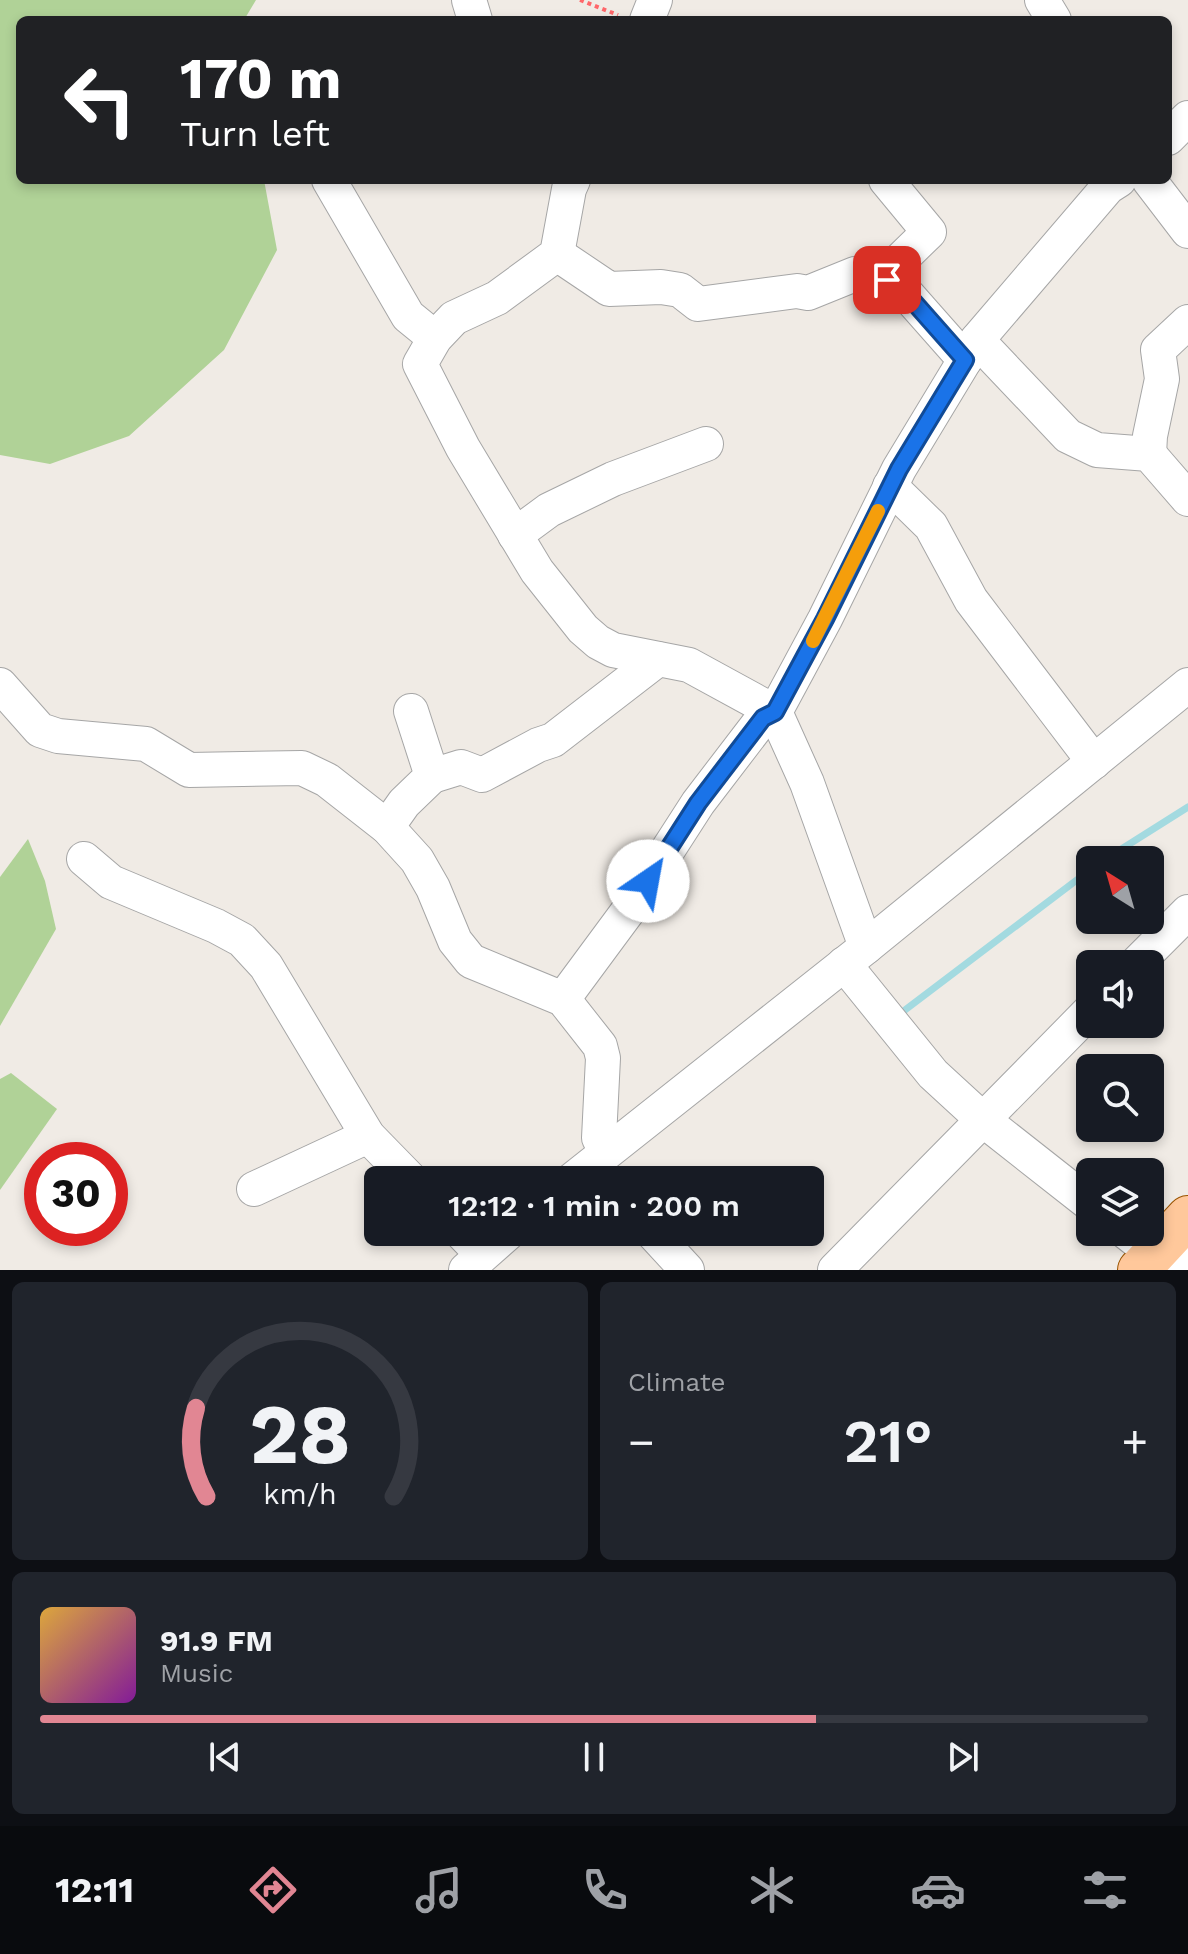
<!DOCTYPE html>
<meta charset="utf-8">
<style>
body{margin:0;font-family:"Work Sans",sans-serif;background:#20242c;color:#f1f3f6;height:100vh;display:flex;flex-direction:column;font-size:30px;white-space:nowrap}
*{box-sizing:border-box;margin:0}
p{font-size:26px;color:#9ea1a6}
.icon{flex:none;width:44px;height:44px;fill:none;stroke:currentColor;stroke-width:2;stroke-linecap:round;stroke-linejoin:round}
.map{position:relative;height:1270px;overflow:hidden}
.details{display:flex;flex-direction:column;gap:12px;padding:12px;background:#0d0f14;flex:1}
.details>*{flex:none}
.top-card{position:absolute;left:16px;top:16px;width:1156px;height:168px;border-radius:12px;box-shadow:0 4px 12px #0003;background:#202124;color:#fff;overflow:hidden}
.needle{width:52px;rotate:323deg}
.tools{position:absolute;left:1076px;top:846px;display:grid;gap:16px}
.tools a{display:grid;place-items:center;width:88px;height:88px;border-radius:12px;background:#171b24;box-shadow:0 4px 12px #0003;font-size:40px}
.speed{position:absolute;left:24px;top:1142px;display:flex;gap:16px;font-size:40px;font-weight:700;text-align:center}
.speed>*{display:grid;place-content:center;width:104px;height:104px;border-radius:50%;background:#171b24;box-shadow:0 4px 12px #0003;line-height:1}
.speed .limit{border:12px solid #d22;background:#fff;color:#111}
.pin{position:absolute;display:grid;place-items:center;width:68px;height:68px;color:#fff;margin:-34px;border-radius:16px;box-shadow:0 4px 12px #0006}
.me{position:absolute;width:88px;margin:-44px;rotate:33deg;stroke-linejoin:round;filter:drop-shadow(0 0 6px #0008)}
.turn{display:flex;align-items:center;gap:28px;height:168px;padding:0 32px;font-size:36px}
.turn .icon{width:104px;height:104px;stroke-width:2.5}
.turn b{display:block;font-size:56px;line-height:68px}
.big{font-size:60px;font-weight:600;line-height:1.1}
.details .card{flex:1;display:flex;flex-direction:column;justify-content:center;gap:12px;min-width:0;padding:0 28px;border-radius:12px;background:#20242c}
.details .dial{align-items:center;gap:0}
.dial svg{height:208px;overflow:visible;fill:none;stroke:#363941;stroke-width:7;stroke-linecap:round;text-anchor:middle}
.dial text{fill:#f1f3f6;stroke:none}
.song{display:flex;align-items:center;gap:24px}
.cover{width:96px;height:96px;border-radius:12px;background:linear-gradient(135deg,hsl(40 70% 55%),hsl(290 70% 35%))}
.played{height:8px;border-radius:4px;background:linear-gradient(90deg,#e18693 70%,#363941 70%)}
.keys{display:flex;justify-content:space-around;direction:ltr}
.heat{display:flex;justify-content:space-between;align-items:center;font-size:44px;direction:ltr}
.details .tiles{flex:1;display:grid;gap:12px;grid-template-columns:1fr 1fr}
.card:last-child{grid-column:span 2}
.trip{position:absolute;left:364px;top:1166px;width:460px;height:80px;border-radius:12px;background:#171b24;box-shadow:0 4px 12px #0003;font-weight:600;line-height:80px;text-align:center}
.menu{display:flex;height:128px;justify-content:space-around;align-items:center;background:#090b0e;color:#9ea1a6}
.menu .icon{width:56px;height:56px}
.menu .current{color:#e18693}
.menu b{font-size:36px;color:#f1f3f6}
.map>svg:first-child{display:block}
.forest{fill:#b0d297}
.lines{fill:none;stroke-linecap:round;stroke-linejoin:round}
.stream{stroke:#a3dae0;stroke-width:7}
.minor-casing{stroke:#a6a6a6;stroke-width:36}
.major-casing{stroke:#9a5400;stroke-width:44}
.path{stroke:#ff676a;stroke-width:4;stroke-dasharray:4 4;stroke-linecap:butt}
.minor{stroke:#fff;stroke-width:34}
.major{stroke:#ffc89b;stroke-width:42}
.route-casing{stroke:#114b97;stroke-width:20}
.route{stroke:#1a73e8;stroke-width:14}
.slow{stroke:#f59e0b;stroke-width:14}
</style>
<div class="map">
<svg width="1188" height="1270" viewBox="0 0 1188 1270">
<rect width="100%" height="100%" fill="#f0ebe5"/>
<!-- forest -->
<g class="forest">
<polygon points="0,0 256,0 244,20 20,20 20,180 264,180 277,250 224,350 129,436 50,464 0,455"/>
<polygon points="28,839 45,881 56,929 0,1026 0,877"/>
<polygon points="11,1073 57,1109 0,1190 0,1079"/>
</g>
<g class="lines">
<!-- stream -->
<g class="stream">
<polyline points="1104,860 1188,807"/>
<polyline points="901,1013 1090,870"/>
</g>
<defs>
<g id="minor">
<polyline points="469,0 475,20"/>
<polyline points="1042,0 1054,20"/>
<polyline points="647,20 655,0"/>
<polyline points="1168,138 1188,118"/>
<polyline points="329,180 408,316 435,338"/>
<polyline points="573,180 569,189 557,254 497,298 454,318 435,338 420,364 463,448 537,571 583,629 598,642 613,650 689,665 775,712 807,783 866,947"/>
<polyline points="886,180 929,232 890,270 887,280"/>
<polyline points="1149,180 1188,231"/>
<polyline points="557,254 609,289 661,287 680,290 698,304 797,291 808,293 855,274 873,276 897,283 965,360"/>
<polyline points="977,340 1068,436 1097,450 1149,454 1188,499"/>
<polyline points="1149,454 1150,436 1162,379 1158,350 1188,322"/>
<polyline points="890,486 931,526 971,600 1094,762"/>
<polyline points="515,535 549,510 613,479 706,444"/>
<polyline points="0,685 40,730 58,736 146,744 189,770 302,768 327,780 387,827 417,860 433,888 455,941 471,961 563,999 600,1046 603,1058 599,1138 606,1152"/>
<polyline points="432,776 461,767 482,775 538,745 553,740 658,659"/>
<polyline points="387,827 404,803 432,776 411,711"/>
<polyline points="84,859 111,882 216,926 242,940 266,966 368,1136 411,1180"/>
<polyline points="844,964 933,1074 982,1119 1090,1204"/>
<polyline points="1136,964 1188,912"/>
<polyline points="563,999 631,907 698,803 763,718 775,712 825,619 899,469 977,340 1108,187 1119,180"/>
<polyline points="572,1180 866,947 1188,685"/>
<polyline points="254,1189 368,1136"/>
<polyline points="461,1232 482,1254"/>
<polyline points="652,1232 687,1270"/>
<polyline points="1126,1232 1154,1254 1188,1262"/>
<polyline points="466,1270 509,1232"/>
<polyline points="835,1270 1090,1011"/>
</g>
<polyline id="major" points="1139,1270 1188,1217"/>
</defs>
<!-- minor casing -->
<use href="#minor" class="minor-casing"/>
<!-- major casing -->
<use href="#major" class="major-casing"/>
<!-- path -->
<polyline class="path" points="580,0 618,15"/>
<!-- minor -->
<use href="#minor" class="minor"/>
<!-- major -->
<use href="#major" class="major"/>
</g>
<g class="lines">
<defs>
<polyline id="route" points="648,881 698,803 763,718 775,712 825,619 899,469 965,360 897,283 887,280"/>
</defs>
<!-- route casing -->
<use href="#route" class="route-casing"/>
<!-- route -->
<use href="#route" class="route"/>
<!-- slow -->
<polyline class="slow" points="813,641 878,511"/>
</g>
</svg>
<div class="tools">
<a><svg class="needle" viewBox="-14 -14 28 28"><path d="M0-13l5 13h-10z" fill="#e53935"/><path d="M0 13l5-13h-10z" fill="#9ea1a6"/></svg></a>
<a><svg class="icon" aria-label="sound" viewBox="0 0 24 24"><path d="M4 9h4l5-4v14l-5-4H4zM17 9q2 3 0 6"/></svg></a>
<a><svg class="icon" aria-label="search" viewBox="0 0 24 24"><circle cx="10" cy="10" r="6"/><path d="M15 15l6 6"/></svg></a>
<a><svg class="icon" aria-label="layers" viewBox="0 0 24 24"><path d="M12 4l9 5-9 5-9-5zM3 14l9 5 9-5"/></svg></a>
</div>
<div class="speed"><div class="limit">30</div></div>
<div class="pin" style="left:887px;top:280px;background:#d93025"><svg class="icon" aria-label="arrive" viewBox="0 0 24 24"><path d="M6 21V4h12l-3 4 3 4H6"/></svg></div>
<svg class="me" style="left:648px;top:881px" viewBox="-20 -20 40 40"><circle r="19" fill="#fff"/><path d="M0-13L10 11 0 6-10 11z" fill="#1a73e8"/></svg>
<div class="trip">12:12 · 1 min · 200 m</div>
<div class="top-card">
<div class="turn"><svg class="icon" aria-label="left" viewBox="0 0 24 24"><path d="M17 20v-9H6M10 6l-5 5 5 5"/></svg><div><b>170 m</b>Turn left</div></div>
</div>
</div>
<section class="details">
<div class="tiles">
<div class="card dial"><svg viewBox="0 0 100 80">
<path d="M14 69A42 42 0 1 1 86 69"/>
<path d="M14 69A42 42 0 0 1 10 35" stroke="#e18693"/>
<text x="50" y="56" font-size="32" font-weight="700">28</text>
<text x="50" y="72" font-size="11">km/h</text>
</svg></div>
<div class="card"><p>Climate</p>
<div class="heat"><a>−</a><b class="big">21°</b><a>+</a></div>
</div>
<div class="card">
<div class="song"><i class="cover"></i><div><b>91.9 FM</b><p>Music</p></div></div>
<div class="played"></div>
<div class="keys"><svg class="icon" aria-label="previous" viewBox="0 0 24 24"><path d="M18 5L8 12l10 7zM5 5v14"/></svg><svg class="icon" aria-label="pause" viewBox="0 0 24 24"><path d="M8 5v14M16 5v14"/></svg><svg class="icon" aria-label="next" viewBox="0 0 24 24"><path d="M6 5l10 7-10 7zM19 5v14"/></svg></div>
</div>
</div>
</section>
<nav class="menu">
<b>12:11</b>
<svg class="icon current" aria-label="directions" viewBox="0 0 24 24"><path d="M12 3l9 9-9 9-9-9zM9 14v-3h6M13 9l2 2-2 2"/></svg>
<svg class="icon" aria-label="music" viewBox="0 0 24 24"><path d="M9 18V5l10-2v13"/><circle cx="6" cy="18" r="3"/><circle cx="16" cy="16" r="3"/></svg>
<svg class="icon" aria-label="phone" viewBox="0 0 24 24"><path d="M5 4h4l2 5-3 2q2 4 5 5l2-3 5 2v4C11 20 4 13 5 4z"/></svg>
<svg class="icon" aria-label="climate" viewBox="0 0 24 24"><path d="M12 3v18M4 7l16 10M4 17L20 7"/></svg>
<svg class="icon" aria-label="car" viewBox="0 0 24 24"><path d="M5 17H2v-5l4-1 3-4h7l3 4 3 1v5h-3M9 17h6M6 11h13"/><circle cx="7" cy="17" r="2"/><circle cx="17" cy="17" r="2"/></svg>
<svg class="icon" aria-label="filters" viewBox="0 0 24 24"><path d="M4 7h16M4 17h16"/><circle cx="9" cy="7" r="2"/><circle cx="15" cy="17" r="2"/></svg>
</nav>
